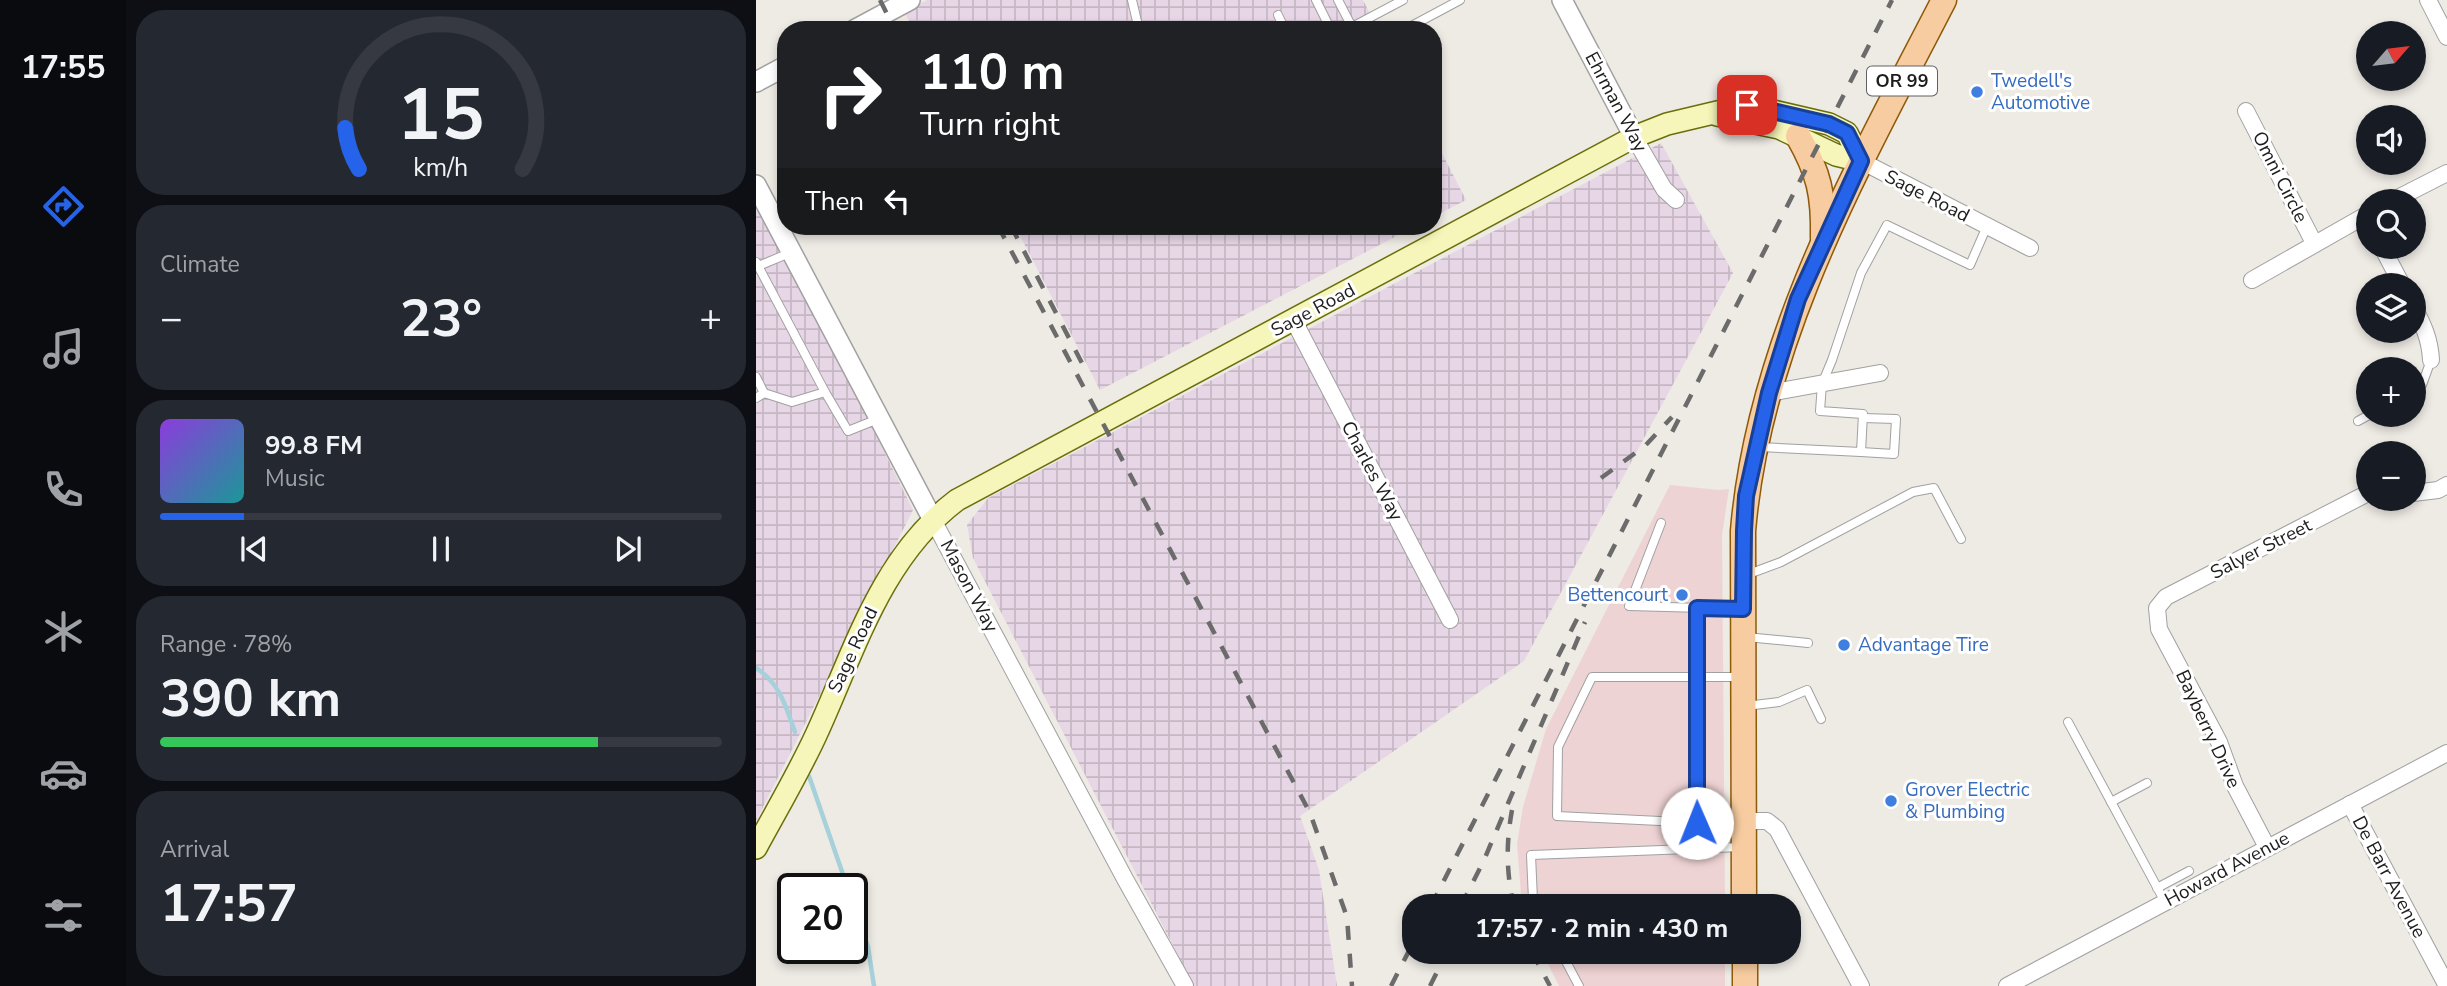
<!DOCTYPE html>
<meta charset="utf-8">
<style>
body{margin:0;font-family:"Nunito Sans",sans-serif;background:#242831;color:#f1f3f6;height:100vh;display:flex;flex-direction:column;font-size:26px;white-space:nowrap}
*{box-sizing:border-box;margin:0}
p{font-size:23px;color:#9ea1a6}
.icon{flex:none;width:38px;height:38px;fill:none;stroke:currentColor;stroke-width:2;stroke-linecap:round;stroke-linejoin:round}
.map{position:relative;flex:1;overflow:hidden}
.drawer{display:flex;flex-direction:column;gap:10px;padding:10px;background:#0d0f14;width:630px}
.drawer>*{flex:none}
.top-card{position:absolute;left:21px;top:21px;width:665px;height:214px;border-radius:28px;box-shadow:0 4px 10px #0003;background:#202124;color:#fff;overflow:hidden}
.needle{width:46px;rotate:62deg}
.controls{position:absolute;left:1600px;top:21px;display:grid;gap:14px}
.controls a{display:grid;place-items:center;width:70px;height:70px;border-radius:50%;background:#171b24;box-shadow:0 4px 10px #0003;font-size:35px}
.speed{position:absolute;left:21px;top:873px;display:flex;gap:14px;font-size:35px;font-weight:700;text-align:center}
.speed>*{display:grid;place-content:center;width:91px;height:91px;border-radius:50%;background:#171b24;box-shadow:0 4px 10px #0003;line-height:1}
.speed .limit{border:4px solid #111;border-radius:10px;background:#fff;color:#111}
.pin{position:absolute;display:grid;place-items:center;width:60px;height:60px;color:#fff;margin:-30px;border-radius:14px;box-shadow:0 4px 10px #0006}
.me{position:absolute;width:77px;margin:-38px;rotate:359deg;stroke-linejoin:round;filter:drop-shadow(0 0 5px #0008)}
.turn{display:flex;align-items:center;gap:24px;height:147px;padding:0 28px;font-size:32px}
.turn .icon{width:91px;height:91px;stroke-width:2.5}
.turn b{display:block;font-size:49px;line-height:60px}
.then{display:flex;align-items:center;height:66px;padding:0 28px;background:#0003;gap:14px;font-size:26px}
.big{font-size:52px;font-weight:700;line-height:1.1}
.drawer .tile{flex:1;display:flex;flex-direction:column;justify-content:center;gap:10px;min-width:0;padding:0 24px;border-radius:28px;background:#242831}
.drawer .dial{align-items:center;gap:0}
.dial svg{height:182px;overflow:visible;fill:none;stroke:#363941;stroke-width:7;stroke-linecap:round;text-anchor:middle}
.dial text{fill:#f1f3f6;stroke:none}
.song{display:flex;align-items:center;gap:21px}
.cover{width:84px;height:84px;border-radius:10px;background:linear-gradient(135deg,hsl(270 70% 55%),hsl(180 70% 35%))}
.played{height:7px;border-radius:4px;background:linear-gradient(90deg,#2563eb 15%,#363941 15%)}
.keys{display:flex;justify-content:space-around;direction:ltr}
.heat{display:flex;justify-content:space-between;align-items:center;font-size:38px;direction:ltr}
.charge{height:10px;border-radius:5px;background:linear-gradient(90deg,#34c759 78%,#363941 0)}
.trip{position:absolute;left:646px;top:894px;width:399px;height:70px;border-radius:28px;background:#171b24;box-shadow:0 4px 10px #0003;font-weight:700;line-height:70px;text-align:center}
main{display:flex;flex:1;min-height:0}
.menu{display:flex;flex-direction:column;width:126px;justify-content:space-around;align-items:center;background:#090b0e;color:#9ea1a6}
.menu .icon{width:49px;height:49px}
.menu .active{color:#2563eb}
.menu b{font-size:32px;color:#f1f3f6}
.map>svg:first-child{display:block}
.commercial{fill:#eed3d4}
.industrial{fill:url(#industrial-grid)}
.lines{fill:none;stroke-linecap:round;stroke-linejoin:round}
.stream{stroke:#a6d1da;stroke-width:4.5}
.service-casing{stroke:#a1a1a1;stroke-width:10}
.minor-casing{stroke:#a1a1a1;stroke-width:18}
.tertiary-casing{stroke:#a1a1a1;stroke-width:22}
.secondary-casing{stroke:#6a6f0a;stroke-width:24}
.primary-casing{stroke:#8f5a07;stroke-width:27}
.service{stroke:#fff;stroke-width:8}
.minor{stroke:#fff;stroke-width:16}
.tertiary{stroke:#fff;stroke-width:19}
.secondary{stroke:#f6f6ba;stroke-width:21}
.primary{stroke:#f7cca0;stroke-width:24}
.rail{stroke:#6b6b6b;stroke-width:4.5;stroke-dasharray:14 14;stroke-linecap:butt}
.route-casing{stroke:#184099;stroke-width:18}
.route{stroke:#2563eb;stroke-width:12}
.shop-dot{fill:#3f7fe0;stroke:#fff;stroke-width:2.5}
.labels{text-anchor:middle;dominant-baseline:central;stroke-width:6;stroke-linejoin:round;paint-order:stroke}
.shield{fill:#fff;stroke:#616161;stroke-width:2}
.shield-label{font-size:18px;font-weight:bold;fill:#1d1d1d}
.shop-label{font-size:19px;fill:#366cbe;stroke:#fff;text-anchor:start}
.street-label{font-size:19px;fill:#1d1d1d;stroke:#fff}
</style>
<main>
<nav class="menu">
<b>17:55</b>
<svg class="icon active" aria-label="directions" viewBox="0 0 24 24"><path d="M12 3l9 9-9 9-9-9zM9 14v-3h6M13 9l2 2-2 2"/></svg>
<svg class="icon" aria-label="music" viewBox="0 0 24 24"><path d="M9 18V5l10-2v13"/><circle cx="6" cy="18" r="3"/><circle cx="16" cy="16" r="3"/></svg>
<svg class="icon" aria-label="phone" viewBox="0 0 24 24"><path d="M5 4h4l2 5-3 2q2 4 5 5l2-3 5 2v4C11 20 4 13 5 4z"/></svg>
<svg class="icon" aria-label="climate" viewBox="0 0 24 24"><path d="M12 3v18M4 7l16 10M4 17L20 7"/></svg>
<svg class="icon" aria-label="car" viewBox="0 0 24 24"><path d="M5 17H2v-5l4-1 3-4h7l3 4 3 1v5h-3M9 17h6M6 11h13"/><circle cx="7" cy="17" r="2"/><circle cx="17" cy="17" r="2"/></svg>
<svg class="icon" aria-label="filters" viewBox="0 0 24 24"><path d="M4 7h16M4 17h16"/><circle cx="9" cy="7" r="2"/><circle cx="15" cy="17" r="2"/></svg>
</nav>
<section class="drawer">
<div class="tile dial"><svg viewBox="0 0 100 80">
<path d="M14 69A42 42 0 1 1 86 69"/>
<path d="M14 69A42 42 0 0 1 8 51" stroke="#2563eb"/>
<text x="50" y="56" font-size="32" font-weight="700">15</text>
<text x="50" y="72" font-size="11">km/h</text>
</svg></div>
<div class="tile"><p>Climate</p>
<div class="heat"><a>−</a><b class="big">23°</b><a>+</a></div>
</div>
<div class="tile">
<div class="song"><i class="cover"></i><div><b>99.8 FM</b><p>Music</p></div></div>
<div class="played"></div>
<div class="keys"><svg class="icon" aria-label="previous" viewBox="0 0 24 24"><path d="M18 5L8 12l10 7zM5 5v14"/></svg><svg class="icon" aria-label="pause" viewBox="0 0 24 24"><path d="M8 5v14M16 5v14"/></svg><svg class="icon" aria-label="next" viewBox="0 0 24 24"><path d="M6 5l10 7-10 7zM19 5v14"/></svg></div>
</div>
<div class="tile"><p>Range · 78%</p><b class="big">390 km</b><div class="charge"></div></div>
<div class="tile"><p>Arrival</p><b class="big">17:57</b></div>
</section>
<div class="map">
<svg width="1691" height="986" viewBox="0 0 1691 986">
<defs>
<pattern id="industrial-grid" width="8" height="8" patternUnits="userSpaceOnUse" patternTransform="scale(1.75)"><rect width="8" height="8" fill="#e7d6e5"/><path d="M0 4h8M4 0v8" fill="none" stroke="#c6b7c4"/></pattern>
</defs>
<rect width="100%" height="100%" fill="#eeeae4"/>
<!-- commercial -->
<g class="commercial">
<polygon points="914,485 963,490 973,489 966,535 969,906 769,906 765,894 761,844 767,807 790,729"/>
<polygon points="786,952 969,952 969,986 803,986"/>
</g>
<!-- industrial -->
<g class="industrial">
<polygon points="171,0 607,0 622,30 158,30 148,12"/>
<polygon points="677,136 710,200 677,217"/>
<polygon points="905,143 977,273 768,661 544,816 563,870 581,986 438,986 217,558 211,525 232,498"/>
<polygon points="0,193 157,510 0,821"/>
<polygon points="259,226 660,226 344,390"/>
</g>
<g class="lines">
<!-- stream -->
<g class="stream">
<path d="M0,668C24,683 30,707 39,732"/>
<polyline points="53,776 92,889"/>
<polyline points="96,901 112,947 118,986"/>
</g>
<defs>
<g id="service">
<polyline points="376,0 383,30"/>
<polyline points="560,0 575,30"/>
<polyline points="582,0 596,27 647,0"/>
<polyline points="522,15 529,30"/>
<polyline points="648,30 704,0"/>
<polyline points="0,262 69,392 36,402 8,393"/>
<polyline points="0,267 36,252"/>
<polyline points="0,377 8,393 0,398"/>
<polyline points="1657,390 1666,385 1675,360"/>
<polyline points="69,392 92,431 122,419"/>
<polyline points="1602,421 1613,415"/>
<polyline points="1004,447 1105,452 1107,414 1064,411 1066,384 1076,360 1105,273 1131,225 1214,265 1231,226"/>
<polyline points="1105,452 1138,454 1140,419 1107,418"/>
<polyline points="905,523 873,606 984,609"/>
<polyline points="990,575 1025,562 1157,492 1178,488 1205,539"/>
<polyline points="990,637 1052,643"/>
<polyline points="984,677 836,677 802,747 801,816 986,825"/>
<polyline points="990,706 1023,702 1051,690 1065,719"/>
<polyline points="1312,722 1409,902"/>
<polyline points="1355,802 1391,783"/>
<polyline points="941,823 941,608"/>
<polyline points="1401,888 1433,871"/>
<polyline points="781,906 777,900 775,855 985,847"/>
<polyline points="805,952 823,986"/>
</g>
<g id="minor">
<polyline points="1672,0 1691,37"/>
<polyline points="1490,111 1558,243"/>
<polyline points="878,137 908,189 920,200"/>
<polyline points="1105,161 1274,248"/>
<polyline points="1636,201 1691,173"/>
<polyline points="1626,247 1646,285"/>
<polyline points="1496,280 1612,214"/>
<path d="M1657,306C1667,324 1674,339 1675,360"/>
<polyline points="538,321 694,620"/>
<polyline points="1013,393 1124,373"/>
<polyline points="1657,493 1682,490 1691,485"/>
<polyline points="177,520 369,879 429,986"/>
<polyline points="1594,804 1691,986"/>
<polyline points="988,821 1011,821 1021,829 1105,986"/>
<polyline points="1511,847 1479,786 1463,742 1403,629 1401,608 1410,597 1612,493"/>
<polyline points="1251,986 1691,753"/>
</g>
<g id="tertiary">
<polyline points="806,0 878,137"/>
<polyline points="98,30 154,0"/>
<polyline points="0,82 30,66"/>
<polyline points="0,185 177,520"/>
</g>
<g id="secondary">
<polyline points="961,115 1023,128 1080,155 1105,161"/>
<path d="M0,848C20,811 42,774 60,735C98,653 124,558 201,500L878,137L911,124L991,105L1073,124L1091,133L1105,161"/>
</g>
<g id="primary">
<path d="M1042,136C1063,173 1068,195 1067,238"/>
<path d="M988,906L987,531C1003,340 1102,167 1188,0"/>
<polyline points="989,952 989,986"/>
</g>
</defs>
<!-- service casing -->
<use href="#service" class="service-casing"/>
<!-- minor casing -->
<use href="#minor" class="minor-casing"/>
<!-- tertiary casing -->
<use href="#tertiary" class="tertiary-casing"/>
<!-- secondary casing -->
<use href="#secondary" class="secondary-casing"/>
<!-- primary casing -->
<use href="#primary" class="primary-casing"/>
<!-- service -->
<use href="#service" class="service"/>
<!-- minor -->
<use href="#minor" class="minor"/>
<!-- tertiary -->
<use href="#tertiary" class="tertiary"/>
<!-- secondary -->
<use href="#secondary" class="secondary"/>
<!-- primary -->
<use href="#primary" class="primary"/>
<!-- rail -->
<g class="rail">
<polyline points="124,0 139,30"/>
<polyline points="242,226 554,813 591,917 596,986"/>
<polyline points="255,226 328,367"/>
<polyline points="845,478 889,446 916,417"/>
<path d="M756,810C750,843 750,873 758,906"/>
<polyline points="675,906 1136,0"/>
<polyline points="705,906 728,860 829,622"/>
<polyline points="776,952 794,986"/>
<polyline points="635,986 658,941"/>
<polyline points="674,986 691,952"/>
</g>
</g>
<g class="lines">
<defs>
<polyline id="route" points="941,823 941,608 987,609 988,531 990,496 1013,393 1042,299 1105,161 1091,133 1073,124 991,105"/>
</defs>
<!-- route casing -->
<use href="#route" class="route-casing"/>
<!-- route -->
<use href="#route" class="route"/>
</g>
<!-- markers -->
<g class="shop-dot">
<circle cx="1221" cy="92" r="7"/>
<circle cx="926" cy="595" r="7"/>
<circle cx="1088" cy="645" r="7"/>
<circle cx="1135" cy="801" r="7"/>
</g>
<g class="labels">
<!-- shield labels -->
<rect class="shield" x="1111" y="66.5" width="70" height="29" rx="5"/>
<g class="shield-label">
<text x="1146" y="81">OR 99</text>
</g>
<!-- shop labels -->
<g class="shop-label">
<text x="1235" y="81">Twedell's<tspan x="1235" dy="22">Automotive</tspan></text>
<text x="912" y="595" text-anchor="end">Bettencourt</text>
<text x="1102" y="645">Advantage Tire</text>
<text x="1149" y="790">Grover Electric<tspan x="1149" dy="22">&amp; Plumbing</tspan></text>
</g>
<!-- street labels -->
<g class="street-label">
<text transform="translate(860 102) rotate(62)">Ehrman Way</text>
<text transform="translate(1524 177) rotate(63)">Omni Circle</text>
<text transform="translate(1171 196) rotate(27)">Sage Road</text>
<text transform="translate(557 310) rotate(-28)">Sage Road</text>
<text transform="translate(616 471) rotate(62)">Charles Way</text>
<text transform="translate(1505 549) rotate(-27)">Salyer Street</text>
<text transform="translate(213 586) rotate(62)">Mason Way</text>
<text transform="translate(97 650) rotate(-65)">Sage Road</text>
<text transform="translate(1452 729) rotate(65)">Bayberry Drive</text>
<text transform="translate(1471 869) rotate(-28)">Howard Avenue</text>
<text transform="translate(1633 877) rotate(62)">De Barr Avenue</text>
</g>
</g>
</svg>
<div class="controls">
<a><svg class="needle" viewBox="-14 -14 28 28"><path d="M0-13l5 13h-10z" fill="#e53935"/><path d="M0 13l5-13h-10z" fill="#9ea1a6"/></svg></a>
<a><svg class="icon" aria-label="sound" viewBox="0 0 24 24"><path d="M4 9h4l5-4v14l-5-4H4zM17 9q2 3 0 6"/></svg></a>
<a><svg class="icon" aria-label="search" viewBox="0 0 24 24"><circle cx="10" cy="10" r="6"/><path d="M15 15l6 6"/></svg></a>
<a><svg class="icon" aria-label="layers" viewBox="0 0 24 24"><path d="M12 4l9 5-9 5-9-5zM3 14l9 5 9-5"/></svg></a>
<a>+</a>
<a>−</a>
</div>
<div class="speed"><div class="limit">20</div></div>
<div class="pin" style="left:991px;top:105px;background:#d93025"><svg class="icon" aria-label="arrive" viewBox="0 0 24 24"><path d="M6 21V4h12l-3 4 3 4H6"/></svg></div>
<svg class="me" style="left:941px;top:823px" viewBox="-20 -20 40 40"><circle r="19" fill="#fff"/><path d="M0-13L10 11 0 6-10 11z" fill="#2563eb"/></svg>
<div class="trip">17:57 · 2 min · 430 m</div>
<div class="top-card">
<div class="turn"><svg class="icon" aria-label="right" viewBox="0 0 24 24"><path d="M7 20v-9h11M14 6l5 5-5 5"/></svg><div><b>110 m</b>Turn right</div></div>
<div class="then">Then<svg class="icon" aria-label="left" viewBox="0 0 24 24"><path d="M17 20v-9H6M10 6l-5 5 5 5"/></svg></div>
</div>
</div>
</main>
